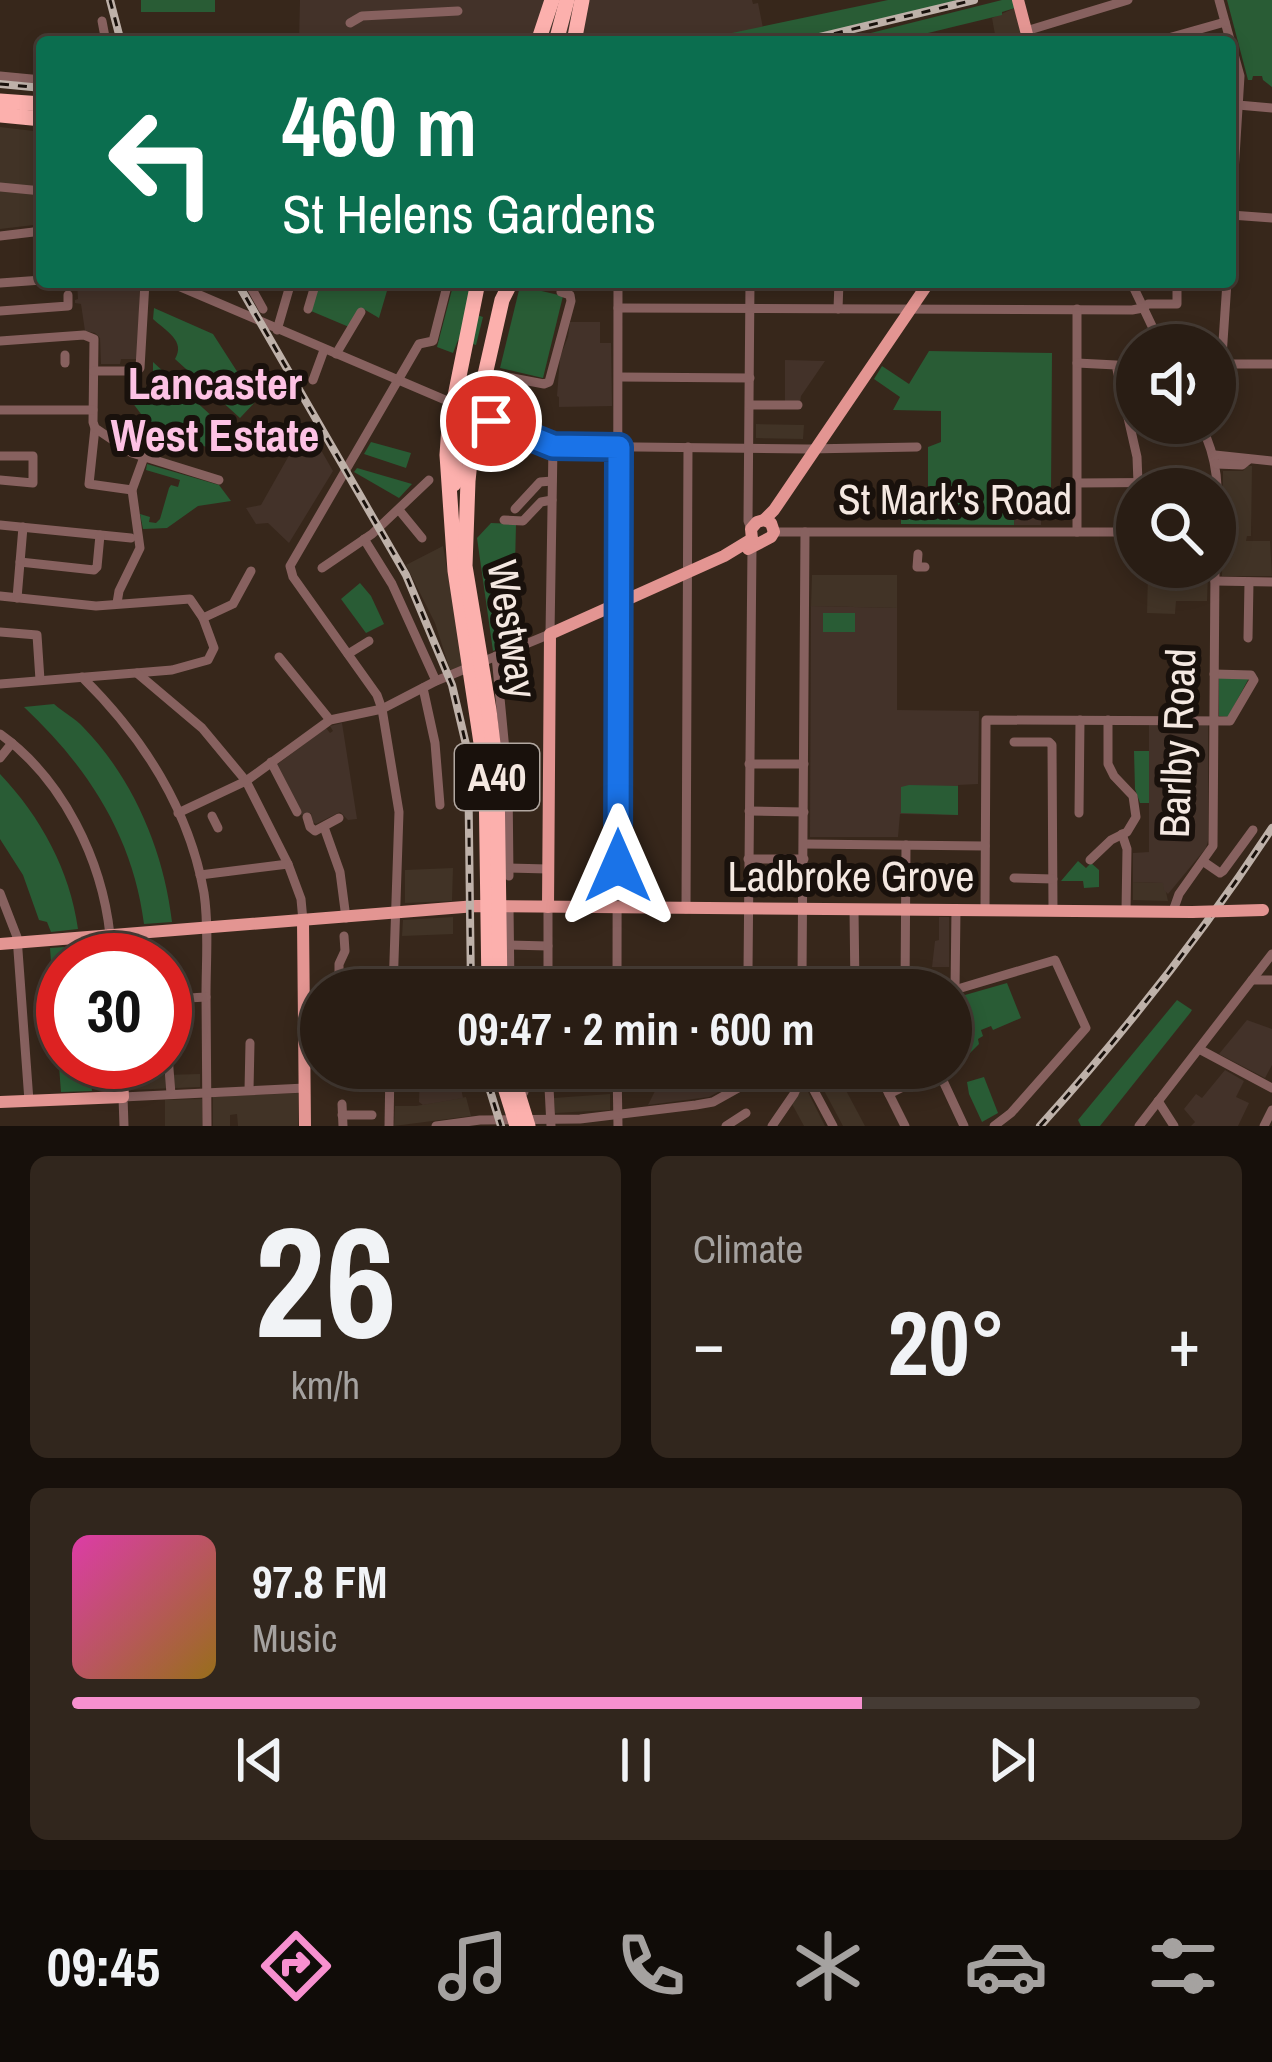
<!DOCTYPE html>
<meta charset="utf-8">
<style>
body{margin:0;font-family:"Archivo Narrow",sans-serif;background:#31261d;color:#f1f3f6;height:100vh;display:flex;flex-direction:column;font-size:45px;white-space:nowrap}
*{box-sizing:border-box;margin:0}
p{font-size:39px;color:#a5a2a0}
.icon{flex:none;width:66px;height:66px;fill:none;stroke:currentColor;stroke-width:2;stroke-linecap:round;stroke-linejoin:round}
.map{position:relative;height:1126px;overflow:hidden}
.panel{display:flex;flex-direction:column;gap:30px;padding:30px;background:#17100b;flex:1}
.panel>*{flex:none}
.top-card{position:absolute;left:36px;top:36px;width:1200px;height:252px;border-radius:12px;box-shadow:0 6px 18px #0003,0 0 0 3px #453b34;background:#0b6e4f;color:#fff;overflow:hidden}
.fabs{position:absolute;left:1116px;top:324px;display:grid;gap:24px}
.fabs a{display:grid;place-items:center;width:120px;height:120px;border-radius:50%;background:#291d14;box-shadow:0 6px 18px #0003,0 0 0 3px #453b34;font-size:60px}
.speed{position:absolute;left:36px;top:933px;display:flex;gap:24px;font-size:60px;font-weight:700;text-align:center}
.speed>*{display:grid;place-content:center;width:156px;height:156px;border-radius:50%;background:#291d14;box-shadow:0 6px 18px #0003,0 0 0 3px #453b34;line-height:1}
.speed .limit{border:18px solid #d22;background:#fff;color:#111}
.pin{position:absolute;display:grid;place-items:center;width:102px;height:102px;color:#fff;margin:-51px;border:6px solid #fff;border-radius:50%;box-shadow:0 3px 12px #0007}
.me{position:absolute;width:132px;margin:-66px;rotate:0deg;stroke-linejoin:round;filter:drop-shadow(0 0 9px #0008)}
.turn{display:flex;align-items:center;gap:42px;height:252px;padding:0 48px;font-size:54px}
.turn .icon{width:156px;height:156px;stroke-width:2.5}
.turn b{display:block;font-size:84px;line-height:102px}
.big{font-size:90px;font-weight:700;line-height:1.1}
.panel .card{flex:1;display:flex;flex-direction:column;justify-content:center;gap:18px;min-width:0;padding:0 42px;border-radius:18px;background:#31261d}
.panel .dial{align-items:center;gap:0}
.dial b{font-size:156px;line-height:1}
.song{display:flex;align-items:center;gap:36px}
.cover{width:144px;height:144px;border-radius:18px;background:linear-gradient(135deg,hsl(320 70% 55%),hsl(40 70% 35%))}
.played{height:12px;border-radius:6px;background:linear-gradient(90deg,#f790cf 70%,#453b34 70%)}
.keys{display:flex;justify-content:space-around;direction:ltr}
.heat{display:flex;justify-content:space-between;align-items:center;font-size:66px;direction:ltr}
.panel .tiles{flex:1;display:grid;gap:30px;grid-template-columns:1fr 1fr}
.card:last-child{grid-column:span 2}
.trip{position:absolute;left:300px;top:969px;width:672px;height:120px;border-radius:60px;background:#291d14;box-shadow:0 6px 18px #0003,0 0 0 3px #453b34;font-weight:700;line-height:120px;text-align:center}
.tab-bar{display:flex;height:192px;justify-content:space-around;align-items:center;background:#100c08;color:#a5a2a0}
.tab-bar .icon{width:84px;height:84px}
.tab-bar .active{color:#f790cf}
.tab-bar b{font-size:54px;color:#f1f3f6}
.map>svg:first-child{display:block}
.commercial{fill:#413326}
.education{fill:#433229}
.green{fill:#295c35}
.lines{fill:none;stroke-linecap:round;stroke-linejoin:round}
.minor-tunnel{stroke:#534439;stroke-width:9;stroke-dasharray:9 4.5;stroke-linecap:butt}
.minor{stroke:#87615f;stroke-width:9}
.major{stroke:#e39592;stroke-width:12}
.highway{stroke:#fcb0ad;stroke-width:15}
.rail-casing{stroke:#beb1a9;stroke-width:8}
.rail{stroke:#19110c;stroke-width:3;stroke-dasharray:9;stroke-linecap:butt}
.major-bridge{stroke:#e39592;stroke-width:12}
.highway-bridge{stroke:#fcb0ad;stroke-width:15}
.route-casing{stroke:#114b97;stroke-width:30}
.route{stroke:#1a73e8;stroke-width:21}
.labels{text-anchor:middle;dominant-baseline:central;stroke-width:12;stroke-linejoin:round;paint-order:stroke}
.shield{fill:#19110c;stroke:#b2a8a1;stroke-width:3}
.shield-label{font-size:39px;font-weight:bold;fill:#f4e8e1}
.street-label{font-size:42px;fill:#f4e8e1;stroke:#19110c}
.neighbourhood-label{font-size:45px;font-weight:bold;fill:#fdc2e4;stroke:#19110c}
</style>
<div class="map">
<svg width="1272" height="1126" viewBox="0 0 1272 1126">
<rect width="100%" height="100%" fill="#37271b"/>
<!-- commercial -->
<g class="commercial">
<polygon points="1015,8 1021,34 996,40 992,18"/>
<polygon points="0,127 42,132 42,224 0,229"/>
<polygon points="756,424 804,425 803,439 756,438"/>
<polygon points="1247,466 1252,466 1251,536 1247,536 1246,541 1270,541 1272,576 1222,576 1223,471 1243,471"/>
<polygon points="443,546 464,665 450,670 435,623 406,565"/>
<polygon points="1148,573 1208,574 1207,601 1176,601 1175,614 1147,613"/>
<polygon points="812,575 897,575 897,608 811,606"/>
<polygon points="453,868 452,901 405,903 405,870"/>
<polygon points="1133,882 1164,883 1168,901 1133,900"/>
<polygon points="453,917 453,934 402,936 403,920"/>
<polygon points="812,1068 834,1068 865,1126 843,1126"/>
<polygon points="200,1074 200,1087 129,1090 129,1076"/>
<polygon points="805,1086 825,1126 804,1126 792,1104 801,1087"/>
<polygon points="298,1093 298,1126 238,1126 237,1114 230,1115 230,1126 213,1126 213,1097"/>
<polygon points="610,1094 610,1110 555,1113 554,1098"/>
<polygon points="466,1097 471,1116 394,1126 395,1106 416,1106"/>
<polygon points="202,1099 202,1126 165,1126 165,1100"/>
</g>
<!-- education -->
<g class="education">
<polygon points="300,0 752,0 753,4 758,3 763,28 689,42 299,42"/>
<polygon points="77,282 140,282 138,359 121,359 120,364 101,364 100,338 95,333 85,331 81,304 75,303 75,300 78,299"/>
<polygon points="570,322 600,322 600,343 611,343 612,406 559,407 559,397 557,396 560,357 568,337"/>
<polygon points="785,360 825,361 801,396 800,403 785,402"/>
<polygon points="309,429 333,471 289,543 268,523 256,524 246,508 261,505 296,443 293,438"/>
<polygon points="1042,492 1041,525 1014,525 1015,493"/>
<polygon points="811,606 897,608 897,710 979,711 978,784 958,785 958,815 900,814 898,837 810,837"/>
<polygon points="342,723 357,819 348,820 340,812 316,824 313,822 311,813 301,815 275,766 326,728 330,733 333,731 330,726"/>
<polygon points="1149,723 1208,724 1208,841 1206,848 1168,894 1164,890 1163,883 1133,882 1133,853 1149,852"/>
<polygon points="939,917 949,917 949,967 932,967 935,941 939,940"/>
<rect x="401" y="974" width="40" height="16"/>
<polygon points="1247,1020 1272,1029 1272,1065 1265,1078 1219,1054"/>
<polygon points="420,1068 457,1068 463,1098 423,1105 419,1102"/>
<polygon points="652,1068 762,1068 709,1097 648,1105 657,1087 652,1086"/>
<polygon points="1225,1070 1244,1081 1236,1097 1249,1103 1238,1126 1191,1126 1195,1122 1184,1109 1196,1094 1202,1098"/>
</g>
<!-- green -->
<g class="green">
<rect x="141" y="0" width="74" height="12"/>
<polygon points="888,0 957,0 888,19 784,42 689,42"/>
<polygon points="1002,0 1013,0 1015,8 1002,12 1002,15 891,42 835,42"/>
<polygon points="1227,0 1272,0 1272,87 1263,80 1262,76 1253,76 1252,80 1248,80"/>
<polygon points="318,282 389,284 379,318 362,308 349,327 311,311"/>
<polygon points="454,282 473,282 468,312 483,317 476,345 458,340 453,353 437,347"/>
<polygon points="520,286 563,296 543,378 500,368"/>
<path d="M154,308L213,334L256,401L240,418L175,359C186,341 166,331 153,319Z"/>
<polygon points="929,351 1052,353 1051,492 1015,493 1014,525 901,524 901,492 928,491 928,447 941,442 941,411 893,410 900,397 874,379 882,366 909,384"/>
<polygon points="153,362 228,431 218,452 147,422 129,398 153,383"/>
<polygon points="371,442 411,453 406,468 364,454"/>
<polygon points="147,464 219,485 231,501 198,506 167,528 143,529 140,514 150,517 149,522 156,523 160,519 169,488 171,485 178,487 180,480 146,470"/>
<polygon points="357,468 412,484 399,498 354,472"/>
<polygon points="491,523 516,524 514,607 502,615 514,641 493,651 477,538"/>
<polygon points="360,583 371,596 384,624 366,633 341,599"/>
<rect x="823" y="613" width="32" height="19"/>
<polygon points="1219,678 1249,678 1228,717 1219,716"/>
<path d="M54,704C63,712 75,718 83,727C133,778 164,851 172,922L144,924C133,836 87,766 24,707Z"/>
<polygon points="1134,751 1149,751 1149,803 1140,803 1135,789"/>
<path d="M0,774C41,817 70,871 78,929L51,932L47,922L39,920L23,875L0,839Z"/>
<polygon points="909,785 958,786 958,815 901,813 901,787"/>
<polygon points="1078,861 1086,868 1091,863 1099,870 1099,887 1084,888 1083,881 1061,881"/>
<polygon points="79,946 80,960 63,960 63,1062 89,1062 92,1091 61,1092 50,948"/>
<polygon points="1007,983 1021,1018 993,1030 991,1026 981,1030 983,1036 978,1039 979,1044 968,1055 951,1052 951,999"/>
<polygon points="1177,1000 1192,1010 1190,1013 1100,1126 1081,1126 1078,1120"/>
<polygon points="984,1077 998,1113 982,1122 969,1094 967,1082"/>
</g>
<g class="lines">
<!-- minor-tunnel -->
<polyline class="minor-tunnel" points="314,1037 321,1037"/>
<!-- minor -->
<g class="minor">
<polyline points="1219,0 1240,76 1230,237"/>
<polyline points="102,21 106,42"/>
<polyline points="350,23 362,16 458,11"/>
<polyline points="1026,31 1128,0"/>
<polyline points="1154,42 1225,22"/>
<polyline points="0,76 42,80"/>
<polyline points="1238,105 1272,108"/>
<polyline points="0,187 42,191"/>
<polyline points="1231,215 1272,218"/>
<polyline points="37,231 42,190"/>
<polyline points="0,236 42,231"/>
<polyline points="169,282 553,446 808,449 917,447"/>
<polyline points="248,282 263,309"/>
<polyline points="750,282 748,521 751,529"/>
<polyline points="1131,282 1161,345"/>
<polyline points="0,283 42,280"/>
<polyline points="618,308 1132,310 1143,308 1148,304 1177,304 1177,282"/>
<polyline points="308,309 316,282"/>
<polyline points="838,309 839,282"/>
<polyline points="1077,309 1077,532"/>
<polyline points="0,311 68,306 68,295"/>
<polyline points="277,330 291,282"/>
<polyline points="0,341 84,335 94,339 93,422 95,428 89,484 132,490"/>
<polyline points="336,354 361,312"/>
<polyline points="65,355 65,363"/>
<polyline points="1077,363 1116,365 1137,457 1138,483"/>
<polyline points="1221,364 1272,364"/>
<polyline points="94,371 137,371 140,368 145,282"/>
<polyline points="619,377 750,378"/>
<polyline points="313,380 324,350"/>
<polyline points="750,405 798,405"/>
<polyline points="0,410 93,410"/>
<polyline points="482,417 502,376 544,384 549,382 571,301 570,295 561,292"/>
<path d="M1200,423C1219,461 1219,488 1215,530"/>
<polyline points="95,428 132,453 219,480"/>
<polyline points="1204,432 1216,423 1218,416 1227,282"/>
<polyline points="1215,455 1272,461"/>
<polyline points="0,456 33,456 33,483 0,480"/>
<polyline points="1216,464 1242,465 1248,460"/>
<polyline points="1077,483 1216,482"/>
<polyline points="515,509 540,482 552,481"/>
<polyline points="399,510 422,538"/>
<polyline points="504,520 523,521 541,502 552,500"/>
<polyline points="0,525 131,538"/>
<polyline points="774,532 1137,532"/>
<polyline points="364,539 392,584 436,681"/>
<polyline points="1215,542 1215,561"/>
<polyline points="752,547 748,971 757,990"/>
<polyline points="918,554 917,567 925,567"/>
<polyline points="20,562 94,570 97,567 100,535"/>
<polyline points="322,568 372,534 429,480"/>
<polyline points="1215,581 1272,582"/>
<polyline points="0,596 96,606 190,599 203,618 214,648 208,660 172,670 0,684"/>
<polyline points="17,598 23,527"/>
<polyline points="117,603 119,591 140,548 132,490 144,457"/>
<polyline points="203,618 233,604 251,571"/>
<polyline points="0,632 37,635 40,680"/>
<polyline points="1248,638 1249,582"/>
<polyline points="348,654 369,641"/>
<polyline points="496,656 508,782 509,876"/>
<polyline points="279,657 330,720"/>
<polyline points="137,673 202,728 246,781 288,864 301,899 303,921"/>
<path d="M82,677C142,736 189,809 204,893C209,927 206,962 206,995C206,1039 207,1082 207,1126"/>
<polyline points="423,688 435,743 440,805"/>
<path d="M0,734C63,779 102,860 110,935"/>
<polyline points="1014,742 1049,742 1052,745 1053,910"/>
<polyline points="0,758 12,743"/>
<polyline points="271,762 297,812"/>
<polyline points="749,764 804,764"/>
<polyline points="749,811 804,812"/>
<polyline points="178,813 246,781 330,720 382,709 436,681 550,634 553,446"/>
<polyline points="1079,813 1080,720"/>
<polyline points="212,816 218,828"/>
<polyline points="307,817 310,827 315,831 339,818"/>
<polyline points="324,827 340,872 346,918"/>
<polyline points="1122,834 1127,849 1126,911"/>
<polyline points="804,844 985,846"/>
<polyline points="748,859 804,859"/>
<polyline points="1090,860 1111,840 1127,832 1136,817 1133,796 1114,776 1108,764 1108,720"/>
<polyline points="1204,862 1220,873 1223,871 1253,830"/>
<polyline points="508,868 548,869"/>
<polyline points="200,875 288,864"/>
<polyline points="1014,878 1053,879"/>
<polyline points="0,893 17,937 29,1101"/>
<polyline points="509,906 510,990"/>
<polyline points="686,909 688,447"/>
<polyline points="854,909 855,990"/>
<polyline points="985,910 986,720 1230,721 1254,680 1251,675 1214,674"/>
<polyline points="1173,911 1179,894 1213,846 1215,567"/>
<polyline points="509,945 548,946"/>
<polyline points="617,977 855,980"/>
<polyline points="802,979 805,532"/>
<polyline points="1252,980 1272,980"/>
<polyline points="339,990 339,964 345,951 344,936"/>
<polyline points="393,990 399,812 382,709 377,695 293,577 290,566 419,344 433,341 448,282"/>
<polyline points="548,990 548,907"/>
<polyline points="617,990 618,282"/>
<polyline points="905,990 906,845"/>
<polyline points="955,990 956,909"/>
<polyline points="951,991 1055,960 1086,1028 1011,1113 994,1126"/>
<path d="M165,1000C179,1000 191,997 206,997"/>
<polyline points="166,1031 171,1094"/>
<polyline points="1199,1049 1272,1088"/>
<polyline points="519,1068 524,1092"/>
<polyline points="548,1068 551,1126"/>
<polyline points="617,1068 618,1126"/>
<polyline points="802,1068 833,1126"/>
<polyline points="876,1068 905,1126"/>
<polyline points="937,1068 964,1126"/>
<polyline points="249,1090 250,1043"/>
<polyline points="889,1094 937,1070"/>
<polyline points="1158,1101 1174,1126"/>
<polyline points="342,1104 343,1126"/>
<polyline points="342,1115 372,1115"/>
<polyline points="124,1126 123,1097 305,1088"/>
<polyline points="389,1126 390,1068"/>
<polyline points="436,1126 480,1120 580,1119 696,1105 713,1102 774,1068"/>
<polyline points="726,1126 746,1113"/>
<polyline points="772,1126 794,1094 804,1071"/>
<polyline points="1139,1126 1272,954"/>
<polyline points="1264,1126 1272,1110"/>
</g>
<!-- major -->
<g class="major">
<polyline points="1018,0 1029,42"/>
<polyline points="764,520 774,510 929,282"/>
<polyline points="748,549 771,537 774,532 771,523 764,520 757,522 751,529 752,539"/>
<polyline points="548,907 550,634 724,556 752,539"/>
<polyline points="303,921 305,1126"/>
<polyline points="110,935 112,960"/>
<polyline points="0,944 476,906 1192,912"/>
<polyline points="0,1102 123,1097 121,1062"/>
</g>
<!-- highway -->
<g class="highway">
<polyline points="538,42 552,0"/>
<polyline points="556,42 567,0"/>
<polyline points="574,42 582,0"/>
<polyline points="0,101 42,104"/>
<polyline points="0,115 42,119"/>
<polyline points="454,484 457,429"/>
</g>
<defs>
<g id="rail">
<polyline points="110,0 121,42"/>
<polyline points="799,42 974,0"/>
<polyline points="0,84 42,88"/>
<polyline points="237,282 406,575 452,685 468,753 471,990"/>
<polyline points="483,1068 501,1126"/>
<path d="M1040,1126C1124,1033 1203,933 1272,828"/>
</g>
</defs>
<!-- rail casing -->
<use href="#rail" class="rail-casing"/>
<!-- rail -->
<use href="#rail" class="rail"/>
<!-- major-bridge -->
<polyline class="major-bridge" points="1192,912 1263,910"/>
<!-- highway-bridge -->
<g class="highway-bridge">
<polyline points="478,282 449,426 447,455 455,571 486,776 489,990"/>
<polyline points="500,990 497,778 489,710 465,566 468,481 474,423 502,300 511,282"/>
<polyline points="499,1068 517,1126"/>
<polyline points="510,1068 528,1126"/>
</g>
</g>
<g class="lines">
<defs>
<polyline id="route" points="491,421 553,446 619,447 618,866"/>
</defs>
<!-- route casing -->
<use href="#route" class="route-casing"/>
<!-- route -->
<use href="#route" class="route"/>
</g>
<g class="labels">
<!-- shield labels -->
<rect class="shield" x="455" y="744" width="84" height="66" rx="9"/>
<g class="shield-label">
<text x="497" y="777">A40</text>
</g>
<!-- street labels -->
<g class="street-label">
<text x="955" y="499">St Mark's Road</text>
<text transform="translate(513 629) rotate(81)">Westway</text>
<text transform="translate(1177 743) rotate(-88)">Barlby Road</text>
<text x="851" y="876">Ladbroke Grove</text>
</g>
<!-- neighbourhood labels -->
<g class="neighbourhood-label">
<text x="215" y="382">Lancaster<tspan x="215" dy="52">West Estate</tspan></text>
</g>
</g>
</svg>
<div class="fabs">
<a><svg class="icon" aria-label="sound" viewBox="0 0 24 24"><path d="M4 9h4l5-4v14l-5-4H4zM17 9q2 3 0 6"/></svg></a>
<a><svg class="icon" aria-label="search" viewBox="0 0 24 24"><circle cx="10" cy="10" r="6"/><path d="M15 15l6 6"/></svg></a>
</div>
<div class="speed"><div class="limit">30</div></div>
<div class="pin" style="left:491px;top:421px;background:#d93025"><svg class="icon" aria-label="arrive" viewBox="0 0 24 24"><path d="M6 21V4h12l-3 4 3 4H6"/></svg></div>
<svg class="me" style="left:618px;top:866px" viewBox="-20 -20 40 40"><path d="M0-17L14 15 0 8-14 15z" fill="#1a73e8" stroke="#fff" stroke-width="4"/></svg>
<div class="trip">09:47 · 2 min · 600 m</div>
<div class="top-card">
<div class="turn"><svg class="icon" aria-label="left" viewBox="0 0 24 24"><path d="M17 20v-9H6M10 6l-5 5 5 5"/></svg><div><b>460 m</b>St Helens Gardens</div></div>
</div>
</div>
<section class="panel">
<div class="tiles">
<div class="card dial"><b>26</b><p>km/h</p></div>
<div class="card"><p>Climate</p>
<div class="heat"><a>−</a><b class="big">20°</b><a>+</a></div>
</div>
<div class="card">
<div class="song"><i class="cover"></i><div><b>97.8 FM</b><p>Music</p></div></div>
<div class="played"></div>
<div class="keys"><svg class="icon" aria-label="previous" viewBox="0 0 24 24"><path d="M18 5L8 12l10 7zM5 5v14"/></svg><svg class="icon" aria-label="pause" viewBox="0 0 24 24"><path d="M8 5v14M16 5v14"/></svg><svg class="icon" aria-label="next" viewBox="0 0 24 24"><path d="M6 5l10 7-10 7zM19 5v14"/></svg></div>
</div>
</div>
</section>
<nav class="tab-bar">
<b>09:45</b>
<svg class="icon active" aria-label="directions" viewBox="0 0 24 24"><path d="M12 3l9 9-9 9-9-9zM9 14v-3h6M13 9l2 2-2 2"/></svg>
<svg class="icon" aria-label="music" viewBox="0 0 24 24"><path d="M9 18V5l10-2v13"/><circle cx="6" cy="18" r="3"/><circle cx="16" cy="16" r="3"/></svg>
<svg class="icon" aria-label="phone" viewBox="0 0 24 24"><path d="M5 4h4l2 5-3 2q2 4 5 5l2-3 5 2v4C11 20 4 13 5 4z"/></svg>
<svg class="icon" aria-label="climate" viewBox="0 0 24 24"><path d="M12 3v18M4 7l16 10M4 17L20 7"/></svg>
<svg class="icon" aria-label="car" viewBox="0 0 24 24"><path d="M5 17H2v-5l4-1 3-4h7l3 4 3 1v5h-3M9 17h6M6 11h13"/><circle cx="7" cy="17" r="2"/><circle cx="17" cy="17" r="2"/></svg>
<svg class="icon" aria-label="filters" viewBox="0 0 24 24"><path d="M4 7h16M4 17h16"/><circle cx="9" cy="7" r="2"/><circle cx="15" cy="17" r="2"/></svg>
</nav>
